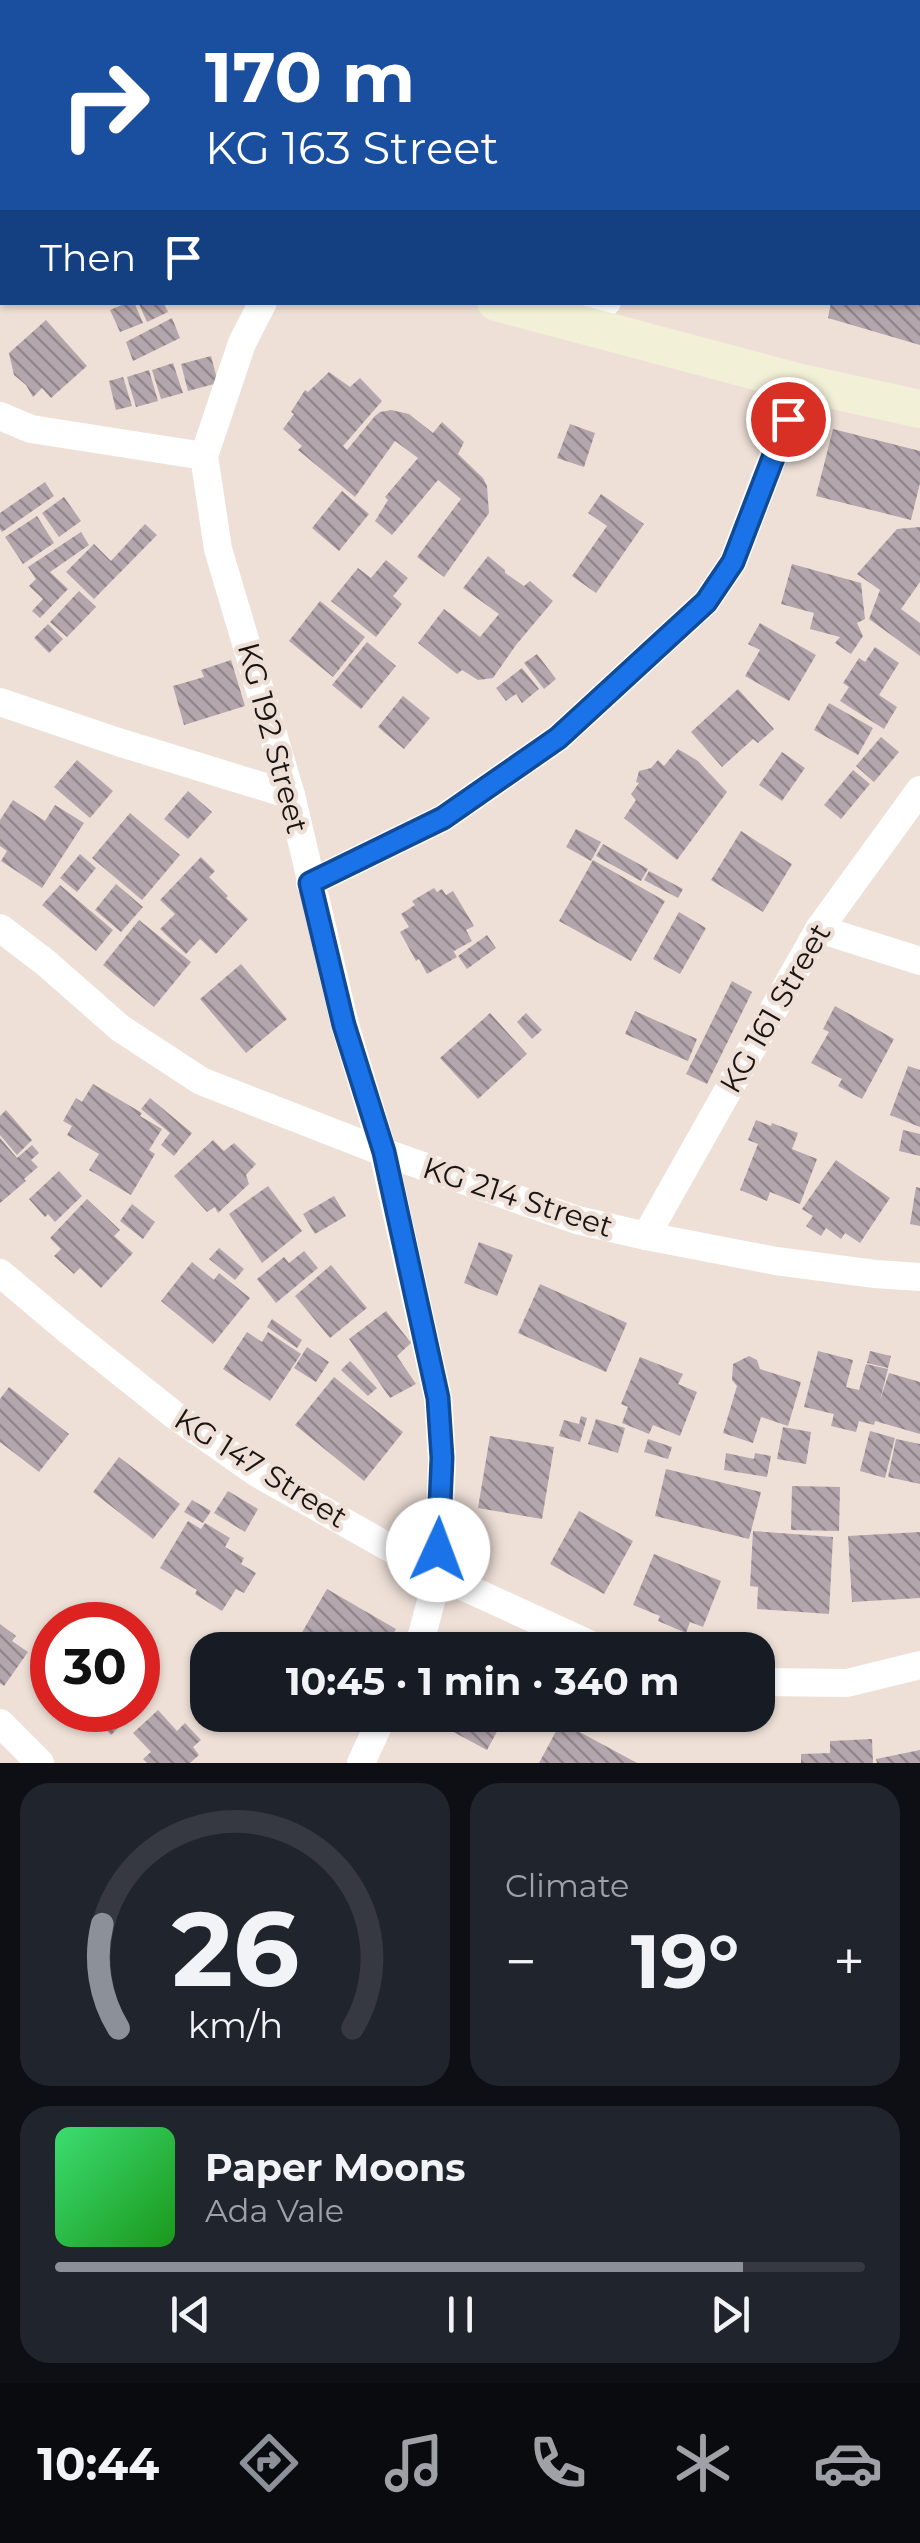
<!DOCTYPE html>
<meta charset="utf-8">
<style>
body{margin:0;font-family:Montserrat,sans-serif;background:#20242c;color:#f1f3f6;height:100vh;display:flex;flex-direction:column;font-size:38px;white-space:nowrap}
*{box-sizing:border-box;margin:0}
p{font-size:32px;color:#9ea1a6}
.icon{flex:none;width:55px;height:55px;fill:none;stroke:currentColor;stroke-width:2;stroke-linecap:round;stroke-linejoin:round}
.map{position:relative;height:1763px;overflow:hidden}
.side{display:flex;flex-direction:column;gap:20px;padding:20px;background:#0d0f14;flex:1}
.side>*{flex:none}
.banner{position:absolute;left:0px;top:0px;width:920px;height:305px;box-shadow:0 2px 8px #0004;background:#1a4fa0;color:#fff;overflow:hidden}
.speed{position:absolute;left:30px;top:1602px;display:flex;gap:20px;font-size:50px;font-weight:700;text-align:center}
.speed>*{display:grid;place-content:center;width:130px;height:130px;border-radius:50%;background:#171b24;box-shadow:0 2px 8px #0004;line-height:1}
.speed .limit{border:15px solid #d22;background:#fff;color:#111}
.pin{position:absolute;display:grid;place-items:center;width:85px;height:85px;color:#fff;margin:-42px;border:5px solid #fff;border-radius:50%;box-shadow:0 2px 10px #0007}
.me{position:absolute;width:110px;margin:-55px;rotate:2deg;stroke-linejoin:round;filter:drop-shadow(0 0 8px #0008)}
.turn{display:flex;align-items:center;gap:35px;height:210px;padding:0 40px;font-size:45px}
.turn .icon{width:130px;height:130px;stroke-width:2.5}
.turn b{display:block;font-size:70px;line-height:85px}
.then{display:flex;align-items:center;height:95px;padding:0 40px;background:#0003;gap:20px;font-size:38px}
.big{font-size:75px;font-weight:700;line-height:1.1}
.side .widget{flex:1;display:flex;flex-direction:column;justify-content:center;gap:15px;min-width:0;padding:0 35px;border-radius:30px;background:#20242c}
.side .dial{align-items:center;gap:0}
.dial svg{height:260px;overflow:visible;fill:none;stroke:#363941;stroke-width:7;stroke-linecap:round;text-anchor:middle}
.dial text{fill:#f1f3f6;stroke:none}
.song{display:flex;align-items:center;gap:30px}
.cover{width:120px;height:120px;border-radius:15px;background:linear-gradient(135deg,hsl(140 70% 55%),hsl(120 70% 35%))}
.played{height:10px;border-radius:5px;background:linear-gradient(90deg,#8c9099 85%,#363941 85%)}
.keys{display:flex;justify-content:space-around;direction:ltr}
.heat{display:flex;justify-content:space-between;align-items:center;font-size:55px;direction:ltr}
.side .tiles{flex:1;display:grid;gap:20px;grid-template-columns:1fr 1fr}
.widget:last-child{grid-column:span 2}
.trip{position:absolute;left:190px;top:1632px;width:585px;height:100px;border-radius:30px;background:#171b24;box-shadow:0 2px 8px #0004;font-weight:700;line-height:100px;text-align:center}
.dock{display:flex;height:160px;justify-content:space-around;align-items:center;background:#090b0e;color:#9ea1a6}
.dock .icon{width:70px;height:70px}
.dock .selected{color:#8c9099}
.dock b{font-size:45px;color:#f1f3f6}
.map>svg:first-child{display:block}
.building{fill:url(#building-back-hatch)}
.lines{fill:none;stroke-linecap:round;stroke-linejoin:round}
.lane{stroke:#fff;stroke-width:14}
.street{stroke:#fff;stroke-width:28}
.secondary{stroke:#f3f0d8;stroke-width:38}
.route-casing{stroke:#114b97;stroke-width:25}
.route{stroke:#1a73e8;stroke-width:18}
.labels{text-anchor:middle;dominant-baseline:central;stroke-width:9;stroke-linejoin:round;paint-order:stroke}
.street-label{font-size:30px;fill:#1a1512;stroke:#eee0d7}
</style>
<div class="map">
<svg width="920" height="1763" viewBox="0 0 920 1763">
<defs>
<pattern id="building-back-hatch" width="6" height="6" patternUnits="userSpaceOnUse" patternTransform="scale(2.5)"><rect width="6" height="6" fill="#b4a6ad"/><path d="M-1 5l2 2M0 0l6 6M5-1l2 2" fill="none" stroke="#92868b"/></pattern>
</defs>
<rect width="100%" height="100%" fill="#eee0d7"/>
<!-- building -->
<g class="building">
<polygon points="129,302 134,302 143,323 120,332 110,310"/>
<polygon points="138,302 163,302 168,312 147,322"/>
<polygon points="831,302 920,302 920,345 828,318"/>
<polygon points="172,318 180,338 133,361 126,342"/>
<polygon points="46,320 87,366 51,398 42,388 33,397 26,385 14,375 9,353"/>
<polygon points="211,356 218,383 188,391 181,364"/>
<polygon points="173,363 183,393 161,399 152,370"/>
<polygon points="149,370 158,401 136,407 127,377"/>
<polygon points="329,372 350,387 360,378 382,401 343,446 347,450 375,416 380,412 391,410 409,414 433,433 442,422 464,442 458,454 483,478 487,486 489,513 444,577 417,557 461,499 438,480 392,535 375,521 388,500 385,497 418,458 395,441 355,497 298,450 302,446 283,429 294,414 291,412 305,390 308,392"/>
<polygon points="123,377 132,406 116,410 109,381"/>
<polygon points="570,424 595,433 584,467 557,458"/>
<polygon points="833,429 920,451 920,483 911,520 816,496"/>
<polygon points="45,482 54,496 2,532 0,529 0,513"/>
<polygon points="342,491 369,514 339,551 312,528"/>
<polygon points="601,494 644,524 596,593 572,576 607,526 588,513"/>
<polygon points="64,497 81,521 59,537 42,513"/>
<polygon points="37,516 54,543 23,564 5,537"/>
<polygon points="145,524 157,535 94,599 66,572 94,544 111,561"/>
<polygon points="920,527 920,582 901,609 920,623 920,656 869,619 880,590 857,574 897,529"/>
<polygon points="81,532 89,545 50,572 68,589 40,618 32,611 43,599 29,586 36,579 28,567"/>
<polygon points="488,556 505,570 505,573 524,586 530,581 553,601 516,645 493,678 478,680 462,670 457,674 418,643 444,609 480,637 499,614 463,588"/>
<polygon points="386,560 408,578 393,596 402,604 376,637 331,601 358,568 371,578"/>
<polygon points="792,564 861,583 865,619 857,623 863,636 851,654 835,643 840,637 810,629 814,613 781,604"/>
<polygon points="79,591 96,607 67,637 50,622"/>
<polygon points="320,601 365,637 333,677 289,641"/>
<polygon points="760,623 816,655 789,701 745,676 760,650 748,644"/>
<polygon points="48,624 63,639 49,653 34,638"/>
<polygon points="367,642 396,666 361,709 332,685"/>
<polygon points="875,647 899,663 879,695 897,707 884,729 840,701 849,687 843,683 859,658 865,662"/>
<polygon points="537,654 556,679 544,689 524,663"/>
<polygon points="231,660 245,706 184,725 173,686 204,677 201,670"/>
<polygon points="522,668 539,689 522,703 516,694 506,701 496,688"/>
<polygon points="738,689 774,729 758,743 753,739 722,767 691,732"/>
<polygon points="403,696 430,718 404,749 378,727"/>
<polygon points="829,703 873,728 858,755 814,730"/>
<polygon points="881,737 899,752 874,782 856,766"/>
<polygon points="678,749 698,761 727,792 677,860 624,818 636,800 631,794 639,783 636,782 639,771 651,768 658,760 664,766"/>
<polygon points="782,752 805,768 782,801 759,785"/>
<polygon points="77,760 113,791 90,818 54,787"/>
<polygon points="853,770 870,784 841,819 824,805"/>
<polygon points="188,791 212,812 188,839 164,819"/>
<polygon points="13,800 45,821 55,805 84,823 42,888 1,861 7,851 0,846 0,820"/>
<polygon points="130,813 180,855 142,900 92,858"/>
<polygon points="576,829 601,842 591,861 566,847"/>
<polygon points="741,831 792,864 763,912 711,880"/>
<polygon points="603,844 648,869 641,881 596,856"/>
<polygon points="80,854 96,868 77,892 60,878"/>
<polygon points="201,857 215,871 209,877 228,896 226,898 248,919 216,954 200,939 186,954 160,929 175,914 160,900"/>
<polygon points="593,860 665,901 631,961 559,921"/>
<polygon points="649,871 683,889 678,898 644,880"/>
<polygon points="116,884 143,907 121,932 95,910"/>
<polygon points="60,885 113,930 96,951 42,905"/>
<polygon points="434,888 437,892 442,889 446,895 453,891 474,926 466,930 472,941 454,951 451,947 457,957 427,974 419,959 416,961 400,932 409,927 401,914 415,905 412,901"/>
<polygon points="679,912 706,928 680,974 653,959"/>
<polygon points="139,920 191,962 154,1007 103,965"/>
<polygon points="487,935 496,948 467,969 458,956"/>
<polygon points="241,964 287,1019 246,1053 200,999"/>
<polygon points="732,981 752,992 707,1084 686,1074"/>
<polygon points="835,1006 894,1039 862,1099 838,1086 842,1079 811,1063 829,1032 823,1029"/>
<polygon points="635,1011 697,1039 688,1061 625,1034"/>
<polygon points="490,1013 527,1054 478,1099 440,1058"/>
<polygon points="526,1013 542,1030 532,1039 517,1022"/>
<polygon points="908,1066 920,1070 920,1127 890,1115"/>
<polygon points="93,1084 142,1113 140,1116 162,1129 149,1150 155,1154 131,1195 89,1170 99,1154 67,1135 72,1126 63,1121 76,1098 82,1102"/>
<polygon points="150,1098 192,1133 174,1156 161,1145 170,1133 141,1109"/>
<polygon points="6,1110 32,1140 17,1155 0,1135 0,1116"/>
<polygon points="756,1120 771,1126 772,1123 798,1133 792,1149 817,1159 800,1204 770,1192 767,1201 740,1190 758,1144 748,1140"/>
<polygon points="903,1130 920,1134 920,1156 899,1151"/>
<polygon points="0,1138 17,1158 32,1145 39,1153 31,1160 38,1167 24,1179 26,1181 0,1203"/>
<polygon points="213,1140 224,1151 234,1143 256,1164 246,1175 249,1184 218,1213 215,1207 207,1212 174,1176"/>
<polygon points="836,1160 890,1198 860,1243 845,1233 841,1239 826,1228 821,1236 806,1226 813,1216 802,1209"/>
<polygon points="59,1171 82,1196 55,1222 48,1214 45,1217 29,1199"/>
<polygon points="268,1186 302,1231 262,1263 229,1214"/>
<polygon points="916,1187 920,1188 920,1226 910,1224"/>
<polygon points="334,1196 346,1216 315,1234 303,1214"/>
<polygon points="87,1199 120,1230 114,1236 133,1253 101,1288 80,1268 74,1274 54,1256 61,1249 50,1238"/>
<polygon points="132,1204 155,1222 143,1239 120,1221"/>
<polygon points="479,1242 513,1255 497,1296 464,1283"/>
<polygon points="219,1248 244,1269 235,1280 209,1259"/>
<polygon points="304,1251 318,1268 276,1303 257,1279 284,1257 289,1263"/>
<polygon points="192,1262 214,1280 219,1273 250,1298 213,1344 161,1301"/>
<polygon points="331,1265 367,1308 330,1338 295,1296"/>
<polygon points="540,1284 627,1323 606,1372 518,1333"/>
<polygon points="386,1311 411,1343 397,1356 416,1384 390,1398 349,1339"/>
<polygon points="272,1319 302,1340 297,1348 267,1327"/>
<polygon points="247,1332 262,1342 268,1332 301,1354 270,1401 223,1369"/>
<polygon points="307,1347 329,1362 316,1382 294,1368"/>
<polygon points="818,1351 853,1360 846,1387 859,1390 866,1364 888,1369 880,1400 889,1373 920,1382 920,1434 875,1421 874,1425 859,1421 856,1432 831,1426 834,1414 804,1407"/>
<polygon points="870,1351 891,1356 888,1368 867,1363"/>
<polygon points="749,1356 757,1360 760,1369 801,1382 788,1426 761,1417 753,1443 723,1433 737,1386 732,1380 733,1364"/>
<polygon points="640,1357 683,1374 678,1384 697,1392 680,1436 653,1425 649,1434 622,1423 628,1407 621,1404"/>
<polygon points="350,1361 377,1388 368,1396 341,1370"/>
<polygon points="334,1377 403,1432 364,1481 295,1425"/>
<polygon points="9,1387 69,1434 39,1472 0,1442 0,1399"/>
<polygon points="581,1416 587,1418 580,1442 559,1436 564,1420 579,1424"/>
<polygon points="596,1419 625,1428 618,1453 588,1444"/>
<polygon points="783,1427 811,1432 806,1464 777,1459"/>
<polygon points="870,1431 895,1438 885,1478 860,1471"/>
<polygon points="490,1436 554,1447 542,1519 478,1508"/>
<polygon points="648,1439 672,1447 668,1459 644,1452"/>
<polygon points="896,1439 920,1444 920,1484 888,1477"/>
<polygon points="726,1453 754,1459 755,1453 771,1456 767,1477 724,1470"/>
<polygon points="119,1457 180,1504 153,1539 93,1492"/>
<polygon points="666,1469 761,1492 749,1539 655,1516"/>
<polygon points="792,1486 840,1487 839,1531 791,1530"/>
<polygon points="228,1491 258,1509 245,1532 214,1513"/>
<polygon points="192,1500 211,1511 203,1523 184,1512"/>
<polygon points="579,1511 633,1541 604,1594 550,1564"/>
<polygon points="188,1521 201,1529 205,1523 230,1538 225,1547 244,1558 241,1564 256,1573 244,1593 236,1589 222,1611 195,1594 197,1590 160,1568"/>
<polygon points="753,1531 833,1537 829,1614 757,1609 758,1587 750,1586"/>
<polygon points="920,1532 920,1598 852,1602 848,1536"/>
<polygon points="654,1554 721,1581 703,1627 690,1622 686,1633 658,1621 660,1616 633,1605"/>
<polygon points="327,1589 396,1629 384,1650 293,1648"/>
<polygon points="0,1624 16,1636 12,1641 28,1652 4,1686 0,1683"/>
<polygon points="93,1710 137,1710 111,1735 94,1717 97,1714"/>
<polygon points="158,1710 177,1731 185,1723 201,1740 193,1747 199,1755 190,1763 147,1763 143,1759 151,1752 133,1733"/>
<polygon points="434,1715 506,1715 487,1750 431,1720"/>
<polygon points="561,1722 637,1763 539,1763"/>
<polygon points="872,1739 873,1763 801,1763 801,1754 830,1753 830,1741"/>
<polygon points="920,1750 920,1763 877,1763 876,1759"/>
</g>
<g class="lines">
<!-- lane -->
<g class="lane">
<polyline points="918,32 920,33"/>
<polyline points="918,77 920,78"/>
</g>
<!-- street -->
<g class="street">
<polyline points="116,2 118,0"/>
<polyline points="476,2 478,0"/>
<polyline points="918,13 920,11"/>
<polyline points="263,302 242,343 204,456 218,549 291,795 345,1025 383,1152 438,1398 442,1458 438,1575 422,1635 415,1650"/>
<polyline points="584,324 607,302"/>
<polyline points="0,416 31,429 204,456"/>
<polyline points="0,702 118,742 291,795"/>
<polyline points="310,883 443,818 558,738 706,602 733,562 801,383"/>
<polyline points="0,928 46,963 120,1028 201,1081 383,1152 577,1220 646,1236 776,1261 875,1274 920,1277"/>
<polyline points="819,929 920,961"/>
<polyline points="646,1236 819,929 920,790"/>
<polyline points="0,1273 69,1331 173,1414 257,1473 438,1575 602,1650"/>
<polyline points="758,1682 847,1683 920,1665"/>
<polyline points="0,1723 40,1763"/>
<polyline points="361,1763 383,1715"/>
</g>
<!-- secondary -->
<g class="secondary">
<polyline points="0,6 2,8"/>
<polyline points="496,302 801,383 920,409"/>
</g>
</g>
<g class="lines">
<defs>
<polyline id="route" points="438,1550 442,1458 438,1398 384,1152 344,1025 310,883 443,818 558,738 706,602 733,562 788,419"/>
</defs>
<!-- route casing -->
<use href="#route" class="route-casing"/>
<!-- route -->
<use href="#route" class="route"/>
</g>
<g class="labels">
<!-- street labels -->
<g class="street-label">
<text transform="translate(273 738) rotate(75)">KG 192 Street</text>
<text transform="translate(775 1008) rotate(-60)">KG 161 Street</text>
<text transform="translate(518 1197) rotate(18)">KG 214 Street</text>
<text transform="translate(261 1468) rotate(32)">KG 147 Street</text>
</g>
</g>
</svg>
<div class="speed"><div class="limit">30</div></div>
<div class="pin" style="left:788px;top:419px;background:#d93025"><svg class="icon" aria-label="arrive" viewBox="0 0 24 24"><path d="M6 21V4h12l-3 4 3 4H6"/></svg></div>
<svg class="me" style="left:438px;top:1550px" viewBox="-20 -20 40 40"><circle r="19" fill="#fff"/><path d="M0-13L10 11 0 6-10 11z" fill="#1a73e8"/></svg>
<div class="trip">10:45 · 1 min · 340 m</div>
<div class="banner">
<div class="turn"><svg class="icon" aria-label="right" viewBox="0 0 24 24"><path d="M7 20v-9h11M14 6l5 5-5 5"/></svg><div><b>170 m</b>KG 163 Street</div></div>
<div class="then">Then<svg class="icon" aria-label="arrive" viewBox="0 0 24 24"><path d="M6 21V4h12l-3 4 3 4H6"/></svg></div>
</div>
</div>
<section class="side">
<div class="tiles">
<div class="widget dial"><svg viewBox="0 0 100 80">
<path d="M14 69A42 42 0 1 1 86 69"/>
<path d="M14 69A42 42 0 0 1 9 37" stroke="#8c9099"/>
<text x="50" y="56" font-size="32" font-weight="700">26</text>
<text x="50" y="72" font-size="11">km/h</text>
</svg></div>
<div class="widget"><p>Climate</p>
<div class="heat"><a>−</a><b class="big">19°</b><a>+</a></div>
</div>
<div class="widget">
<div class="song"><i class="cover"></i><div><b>Paper Moons</b><p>Ada Vale</p></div></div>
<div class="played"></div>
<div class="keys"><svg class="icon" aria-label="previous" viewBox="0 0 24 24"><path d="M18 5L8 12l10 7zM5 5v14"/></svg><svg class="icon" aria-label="pause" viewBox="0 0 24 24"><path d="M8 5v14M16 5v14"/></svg><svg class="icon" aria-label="next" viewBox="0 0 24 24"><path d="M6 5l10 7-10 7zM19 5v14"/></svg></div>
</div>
</div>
</section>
<nav class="dock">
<b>10:44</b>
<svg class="icon selected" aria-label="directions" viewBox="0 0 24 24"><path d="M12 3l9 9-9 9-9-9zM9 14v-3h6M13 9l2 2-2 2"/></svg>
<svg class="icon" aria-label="music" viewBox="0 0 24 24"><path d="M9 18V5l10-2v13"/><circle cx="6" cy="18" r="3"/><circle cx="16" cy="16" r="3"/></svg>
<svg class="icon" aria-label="phone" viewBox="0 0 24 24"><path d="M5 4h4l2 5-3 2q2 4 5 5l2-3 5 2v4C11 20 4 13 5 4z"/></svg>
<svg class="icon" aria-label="climate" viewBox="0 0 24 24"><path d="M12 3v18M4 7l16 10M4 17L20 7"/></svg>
<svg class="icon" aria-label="car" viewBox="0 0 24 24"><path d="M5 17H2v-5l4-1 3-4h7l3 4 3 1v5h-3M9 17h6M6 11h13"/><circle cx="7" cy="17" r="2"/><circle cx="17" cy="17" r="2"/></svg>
</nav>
